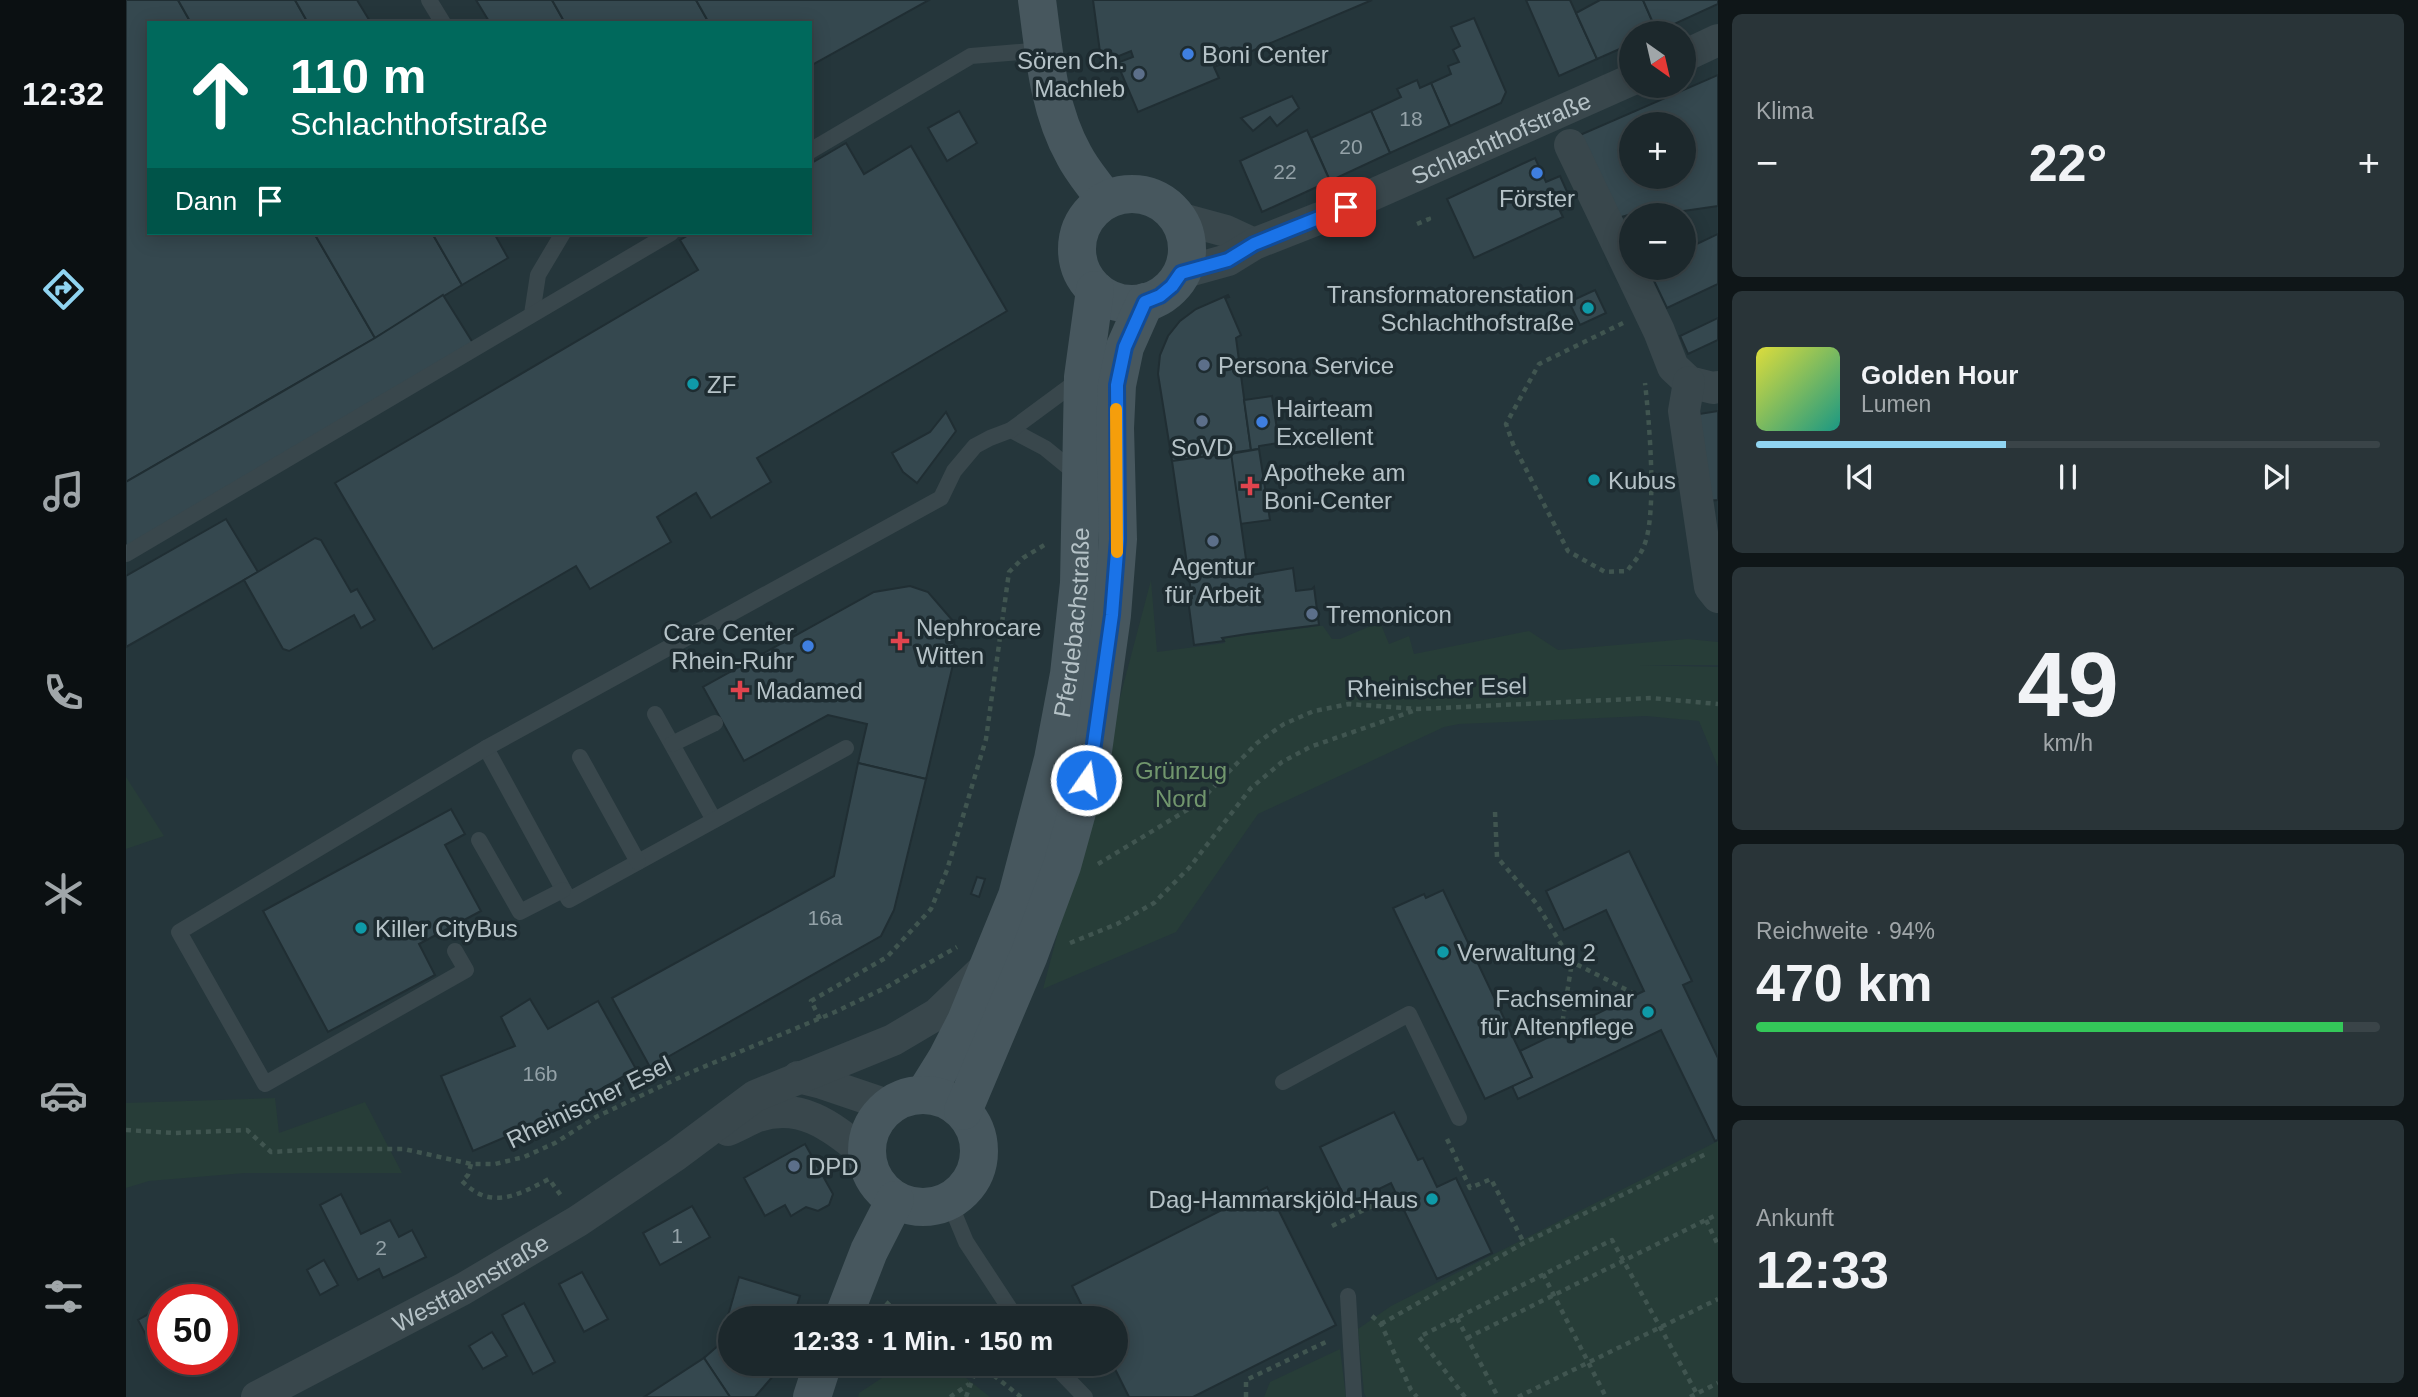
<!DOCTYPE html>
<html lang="de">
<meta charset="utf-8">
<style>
body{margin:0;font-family:Arial,sans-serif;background:#293438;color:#f1f3f6;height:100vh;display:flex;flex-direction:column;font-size:26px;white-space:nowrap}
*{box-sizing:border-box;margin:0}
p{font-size:23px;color:#a0a6a9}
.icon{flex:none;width:38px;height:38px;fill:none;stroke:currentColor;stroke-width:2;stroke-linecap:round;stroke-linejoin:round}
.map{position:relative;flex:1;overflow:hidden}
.sheet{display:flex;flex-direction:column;gap:14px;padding:14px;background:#0f1618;width:700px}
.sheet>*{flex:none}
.banner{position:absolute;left:21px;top:21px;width:665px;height:214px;border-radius:0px;box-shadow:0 4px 18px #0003,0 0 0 2px #3a4448;background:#00695c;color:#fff;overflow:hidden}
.needle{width:46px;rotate:146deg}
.tools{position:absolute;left:1493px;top:21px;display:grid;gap:14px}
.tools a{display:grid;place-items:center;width:77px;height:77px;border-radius:50%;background:#1c282c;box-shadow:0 4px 18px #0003,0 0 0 2px #3a4448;font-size:35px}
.speed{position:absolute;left:21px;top:1284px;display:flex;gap:14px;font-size:35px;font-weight:700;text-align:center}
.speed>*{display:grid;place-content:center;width:91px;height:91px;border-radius:50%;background:#1c282c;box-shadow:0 4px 18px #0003,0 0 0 2px #3a4448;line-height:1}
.speed .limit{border:10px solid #d22;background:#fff;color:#111}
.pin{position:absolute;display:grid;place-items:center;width:60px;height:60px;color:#fff;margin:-30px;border-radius:14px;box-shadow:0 4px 10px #0006}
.me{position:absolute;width:77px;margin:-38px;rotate:13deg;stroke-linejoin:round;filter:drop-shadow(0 0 5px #0008)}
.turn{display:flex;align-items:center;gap:24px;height:147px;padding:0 28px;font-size:32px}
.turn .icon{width:91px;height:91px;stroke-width:2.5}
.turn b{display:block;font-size:49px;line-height:60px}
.then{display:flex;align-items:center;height:66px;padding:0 28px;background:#0003;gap:14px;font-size:26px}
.big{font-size:52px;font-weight:800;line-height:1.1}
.sheet .card{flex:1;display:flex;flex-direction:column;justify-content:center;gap:10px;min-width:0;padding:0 24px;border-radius:10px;background:#293438}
.sheet .dial{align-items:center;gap:0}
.dial b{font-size:91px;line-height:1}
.song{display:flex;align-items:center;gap:21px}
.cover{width:84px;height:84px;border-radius:10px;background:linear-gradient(135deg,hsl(60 70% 55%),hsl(170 70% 35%))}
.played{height:7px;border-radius:4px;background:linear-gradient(90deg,#90d4f1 40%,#3a4448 40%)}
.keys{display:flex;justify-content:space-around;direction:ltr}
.heat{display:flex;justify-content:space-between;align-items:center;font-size:38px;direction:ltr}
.charge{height:10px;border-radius:5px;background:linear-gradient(90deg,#34c759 94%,#3a4448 0)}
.trip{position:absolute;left:592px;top:1306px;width:410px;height:70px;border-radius:35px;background:#1c282c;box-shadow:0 4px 18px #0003,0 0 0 2px #3a4448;font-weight:800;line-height:70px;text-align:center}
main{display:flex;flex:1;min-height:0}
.dock{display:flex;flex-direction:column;width:126px;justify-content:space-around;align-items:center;background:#0b1012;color:#a0a6a9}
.dock .icon{width:49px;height:49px}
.dock .selected{color:#90d4f1}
.dock b{font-size:32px;color:#f1f3f6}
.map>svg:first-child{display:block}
.green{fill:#273d38}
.building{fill:#35484f;stroke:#202e33;stroke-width:2;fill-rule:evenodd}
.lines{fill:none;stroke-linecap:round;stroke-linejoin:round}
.path{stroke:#405550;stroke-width:4.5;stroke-dasharray:5 5;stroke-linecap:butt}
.lane{stroke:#39474c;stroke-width:16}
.street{stroke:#39474c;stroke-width:32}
.secondary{stroke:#47575e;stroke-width:38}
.route-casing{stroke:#114b97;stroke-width:18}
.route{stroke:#1a73e8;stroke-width:12}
.slow{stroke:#f59e0b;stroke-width:12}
.shop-dot{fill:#3f7fe0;stroke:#1e2c31;stroke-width:2.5}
.service-dot{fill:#5c6f8a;stroke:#1e2c31;stroke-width:2.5}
.culture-dot{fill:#0f9aa8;stroke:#1e2c31;stroke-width:2.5}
.health-dot{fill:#e0444e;stroke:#1e2c31;stroke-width:2.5}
.labels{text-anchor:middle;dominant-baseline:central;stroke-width:7;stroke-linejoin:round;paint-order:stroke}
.number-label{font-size:21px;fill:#94a2a8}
.poi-label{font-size:24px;fill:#b5c2c7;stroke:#1e2c31;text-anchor:start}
.street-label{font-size:24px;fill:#b5c2c7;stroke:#1e2c31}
.park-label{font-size:24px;fill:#71966d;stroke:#1e2c31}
</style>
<main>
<nav class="dock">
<b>12:32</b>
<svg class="icon selected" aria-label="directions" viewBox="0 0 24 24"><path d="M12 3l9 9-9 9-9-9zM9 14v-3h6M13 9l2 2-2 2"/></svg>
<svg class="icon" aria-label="music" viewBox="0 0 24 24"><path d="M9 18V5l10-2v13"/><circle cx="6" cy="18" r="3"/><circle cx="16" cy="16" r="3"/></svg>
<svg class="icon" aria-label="phone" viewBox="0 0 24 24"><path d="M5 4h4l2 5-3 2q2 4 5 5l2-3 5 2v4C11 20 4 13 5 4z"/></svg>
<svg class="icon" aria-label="climate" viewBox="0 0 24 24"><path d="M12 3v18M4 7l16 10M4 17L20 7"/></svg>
<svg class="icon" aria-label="car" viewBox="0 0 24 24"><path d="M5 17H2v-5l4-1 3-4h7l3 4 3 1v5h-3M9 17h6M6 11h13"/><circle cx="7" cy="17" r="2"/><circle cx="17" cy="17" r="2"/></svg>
<svg class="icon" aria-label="filters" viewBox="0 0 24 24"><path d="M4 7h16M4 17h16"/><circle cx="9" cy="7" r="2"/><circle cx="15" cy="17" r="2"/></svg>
</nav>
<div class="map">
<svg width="1592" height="1397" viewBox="0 0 1592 1397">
<rect width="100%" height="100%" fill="#25363b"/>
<!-- green -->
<g class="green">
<polygon points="1025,580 1031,652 1099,643 1099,638 1193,626 1197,626 1206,639 1214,639 1254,622 1263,644 1283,636 1288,654 1403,631 1432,650 1562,639 1592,642 1592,665 1514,665 1592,667 1592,767 1573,721 1520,716 1333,724 1318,727 1132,814 1050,932 917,989"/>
<polygon points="0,777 38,836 0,849"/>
<polygon points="149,1098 153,1133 239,1102 276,1173 119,1173 23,1181 0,1188 0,1103"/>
<polygon points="1592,1141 1592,1397 1240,1397 1238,1393 1232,1329 1265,1306"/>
<polygon points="1214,1349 1220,1397 1138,1397 1144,1382"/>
<polygon points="779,1363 821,1363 864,1397 732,1397 733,1393"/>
</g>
<!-- building -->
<g class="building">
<polygon points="0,0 52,0 65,23 23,23 23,233 188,233 249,338 0,482"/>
<polygon points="52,0 169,0 182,23 65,23"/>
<polygon points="169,0 231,0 245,23 182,23"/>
<polygon points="350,0 426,0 439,23 364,23"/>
<polygon points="426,0 570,0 583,23 439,23"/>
<polygon points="570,0 803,0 684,66 684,23 583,23"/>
<polygon points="967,0 1246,0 1088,67 1093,78 1012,112 991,63 1007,57 1005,51 988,58 974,52"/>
<polygon points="1400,0 1444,0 1471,59 1433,76"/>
<polygon points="1474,0 1517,0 1531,32 1505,33 1505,44 1471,59 1450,13"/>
<polygon points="1517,0 1592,0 1592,4 1531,32"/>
<polygon points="1348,18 1380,92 1375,103 1324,126 1305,83 1325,74 1322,66 1333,62 1327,50 1334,46 1325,27"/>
<path d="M1592,75V206L1537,214L1540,204L1492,218L1454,135ZM1505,124H1558V177H1505Z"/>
<polygon points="1291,80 1294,88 1305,83 1324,126 1264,153 1245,111 1275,97 1271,89"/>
<polygon points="1166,96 1173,108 1151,126 1144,117 1127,131 1115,118"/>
<polygon points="833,111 851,143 821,161 802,128"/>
<polygon points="1245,111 1264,153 1204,181 1185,138"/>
<polygon points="1181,130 1204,181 1136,212 1114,161"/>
<polygon points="720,143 738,174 785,146 881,311 631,458 645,482 585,518 570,493 531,517 545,542 464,589 450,566 307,649 209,483 572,270 554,240 566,233 684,233 684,164"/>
<polygon points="1409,158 1420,182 1434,176 1447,205 1434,211 1437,217 1348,258 1321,199"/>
<polygon points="188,233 306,233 336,285 249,338"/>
<polygon points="306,233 368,233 382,258 336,285"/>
<polygon points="1592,234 1592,284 1541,308 1522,268 1558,268 1558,250"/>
<polygon points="1469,290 1480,313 1454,325 1443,302"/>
<polygon points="317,295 347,343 0,547 0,482 249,338"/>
<polygon points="1102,295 1103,297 1099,298 1115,335 1110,338 1125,450 1046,461 1032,374 1034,355 1042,336 1054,321 1070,309"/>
<polygon points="1592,318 1592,340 1562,354 1554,336"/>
<polygon points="1146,396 1153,443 1133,446 1133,449 1125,450 1118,400"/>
<polygon points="1592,411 1592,500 1581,501 1567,415"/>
<polygon points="820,412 830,431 791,483 777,472 766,453 804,432"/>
<polygon points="1133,449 1144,520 1114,524 1104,454"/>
<polygon points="1105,453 1120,559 1120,576 1167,568 1170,591 1186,589 1188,587 1193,625 1121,634 1096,638 1098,641 1068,645 1062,599 1066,598 1046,461"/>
<polygon points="100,519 132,572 0,647 0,576"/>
<polygon points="189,538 195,540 225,592 231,589 249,620 235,628 228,615 163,651 157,649 118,580"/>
<polygon points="784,586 802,592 827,621 829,656 800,779 732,763 741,724 702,715 618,761 577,687 748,592"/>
<polygon points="732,763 800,779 768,910 755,936 524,1067 486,998 708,876"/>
<polygon points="325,809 339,834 319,845 355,911 293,944 309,975 202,1032 137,911"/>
<polygon points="1503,851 1566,981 1557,985 1592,1058 1592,1140 1589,1141 1535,1030 1392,1099 1386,1086 1406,1077 1394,1051 1518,991 1480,910 1438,930 1420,891"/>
<polygon points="851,877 859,879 853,897 845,894"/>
<polygon points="1317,890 1406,1077 1359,1099 1267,908 1298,894 1300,898"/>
<polygon points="404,999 422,1029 472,1001 510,1069 424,1118 347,1151 315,1076 389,1046 375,1017"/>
<polygon points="1268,1112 1292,1160 1297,1158 1311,1187 1330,1178 1366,1253 1311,1279 1265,1183 1222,1204 1194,1147"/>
<polygon points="679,1144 707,1194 703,1205 692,1211 680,1207 665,1216 659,1205 639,1216 618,1178"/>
<polygon points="1141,1187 1210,1325 1067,1397 1003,1397 988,1367 977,1372 973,1363 989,1363 989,1318 962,1318 946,1286"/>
<polygon points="215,1194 235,1234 264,1220 273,1237 286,1230 300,1257 257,1278 253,1269 232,1280 194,1205"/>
<polygon points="566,1206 584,1237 534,1265 517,1233"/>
<polygon points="198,1260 212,1285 194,1295 181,1270"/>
<polygon points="456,1272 482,1319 458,1332 433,1284"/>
<polygon points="613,1277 674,1296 667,1318 604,1318 604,1363 652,1363 648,1375 629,1397 604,1397 578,1358 594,1344"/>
<polygon points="78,1284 86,1300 37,1300 41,1294 48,1293 53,1297"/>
<polygon points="398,1303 429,1362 407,1374 376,1315"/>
<polygon points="37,1306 38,1360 34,1362 12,1320"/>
<polygon points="366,1332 381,1356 357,1369 343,1346"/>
<polygon points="578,1358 604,1397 518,1397"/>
</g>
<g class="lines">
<!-- path -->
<g class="path">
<polyline points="1291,224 1303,219 1301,215"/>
<path d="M1497,323L1413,364L1380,424L1387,444L1442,551L1479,572L1501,571C1506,564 1514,556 1517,548C1532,518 1523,419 1519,383"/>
<polyline points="1369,812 1371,857 1410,903 1446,962 1511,995"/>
<polyline points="972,864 1071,804 1131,743 1158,724 1188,711 1223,704 1292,709 1525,698 1592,704"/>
<polyline points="944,943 991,924 1028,903 1063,868 1125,788 1156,762 1184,747 1287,711"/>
<polyline points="694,1019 685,1001 761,957 805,909 821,870 860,739 883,572 897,558 920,544"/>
<polyline points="1435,1031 1446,962"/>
<polyline points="0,1130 48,1133 121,1130 145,1152 196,1149 278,1149 345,1164 369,1164 398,1157 429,1143 470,1117 563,1073 709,1012 759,988 831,947"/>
<polyline points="1321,1139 1344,1188 1365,1179 1398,1243"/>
<path d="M345,1164L342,1175L336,1181C365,1211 392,1195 423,1179L436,1197"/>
<polyline points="1580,1220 1592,1245"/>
<polyline points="1206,1226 1270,1194"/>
<polyline points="1417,1274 1480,1397"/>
<polyline points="760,1302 777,1318"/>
<polyline points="1246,1316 1255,1324 1285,1390 1291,1397"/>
<polyline points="1331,1318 1372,1397"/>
<polyline points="1255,1324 1398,1243 1582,1153"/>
<polyline points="1341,1338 1592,1214"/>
<polyline points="852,1363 895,1397"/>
<polyline points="824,1397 843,1384"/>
<polyline points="840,1397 852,1364"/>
<polyline points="1120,1397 1120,1380 1202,1341"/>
<polyline points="1339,1397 1293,1337 1486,1240 1571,1394"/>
<polyline points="1392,1397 1592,1299"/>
<polyline points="1564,1397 1592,1383"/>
</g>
<!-- lane -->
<g class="lane">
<polyline points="303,0 317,23"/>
<polyline points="684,151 845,56 918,50"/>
<polyline points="406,314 412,275 437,233"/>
<polyline points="885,430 919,448 952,475"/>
<polyline points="0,554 545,233"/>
<polyline points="529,714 588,820"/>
<polyline points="546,744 589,723"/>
<polyline points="360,748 443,900 720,748"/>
<polyline points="454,757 512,862"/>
<polyline points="353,840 394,912 437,890"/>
<polyline points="329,951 340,970 139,1084 53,932 360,748 815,498 828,471 849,446 864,438 885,430 954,379"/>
<polyline points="1157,1082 1283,1014 1333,1118"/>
<polyline points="823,1201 840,1242 890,1318"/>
<polyline points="1222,1296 1228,1397"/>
<polyline points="926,1363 959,1397"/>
</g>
<!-- street -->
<g class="street">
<polyline points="1558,56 1592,40"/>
<polyline points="1444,145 1533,331 1547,367 1563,382 1587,388 1592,387"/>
<polyline points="1052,218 1100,231 1128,244"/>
<path id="s1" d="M1055,273L1102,260L1128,244L1194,218L1505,80"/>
<polyline points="1563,382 1558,411 1584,587 1592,597"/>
<polyline points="672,1077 696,1083 764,1106"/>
<path d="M602,1130C612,1126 622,1120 632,1116C677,1101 708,1129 741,1155"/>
<path id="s2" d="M131,1397L337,1289L452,1221L550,1155L629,1096L767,1040L811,1014L861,966"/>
</g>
<!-- secondary -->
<g class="secondary">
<path d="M911,0C918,52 922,109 948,155C956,171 969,185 979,200"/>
<circle cx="1006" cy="249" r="55"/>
<path id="s3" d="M798,1095L821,1058L840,1021L891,896L927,759L943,674L953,583L957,377L969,290"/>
<circle cx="797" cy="1151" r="56"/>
<polyline points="837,1111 903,955 936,866 966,758 986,615 992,539 989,428 991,385 999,347 1019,302"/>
<polyline points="717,1318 743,1251 769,1200"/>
<polyline points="686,1397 697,1363"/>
</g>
</g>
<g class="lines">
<defs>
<polyline id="route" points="960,780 966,758 986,615 992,539 991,385 999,347 1019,302 1034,296 1046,286 1055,273 1102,260 1128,244 1220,207"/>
</defs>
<!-- route casing -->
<use href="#route" class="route-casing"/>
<!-- route -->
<use href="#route" class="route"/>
<!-- slow -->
<polyline class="slow" points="990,409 991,552"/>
</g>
<!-- markers -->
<g class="shop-dot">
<circle cx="1062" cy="54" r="7"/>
<circle cx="1411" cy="173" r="7"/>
<circle cx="1136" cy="422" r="7"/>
<circle cx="682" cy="646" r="7"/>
</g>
<g class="service-dot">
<circle cx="1013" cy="74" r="7"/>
<circle cx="1078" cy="365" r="7"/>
<circle cx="1076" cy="421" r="7"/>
<circle cx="1087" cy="541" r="7"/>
<circle cx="1186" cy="614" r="7"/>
<circle cx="668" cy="1166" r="7"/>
</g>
<g class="culture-dot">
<circle cx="1462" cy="308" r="7"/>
<circle cx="567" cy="384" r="7"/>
<circle cx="1468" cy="480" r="7"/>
<circle cx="235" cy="928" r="7"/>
<circle cx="1317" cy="952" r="7"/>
<circle cx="1522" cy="1012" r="7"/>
<circle cx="1306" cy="1199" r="7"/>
</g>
<g class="health-dot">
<path d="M1120.5 475.5h7v7h7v7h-7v7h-7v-7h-7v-7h7z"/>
<path d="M770.5 630.5h7v7h7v7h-7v7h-7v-7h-7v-7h7z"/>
<path d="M610.5 679.5h7v7h7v7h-7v7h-7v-7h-7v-7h7z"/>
</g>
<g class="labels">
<!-- number labels -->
<g class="number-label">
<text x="1285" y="118">18</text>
<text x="1225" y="146">20</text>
<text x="1159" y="171">22</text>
<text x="699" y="917">16a</text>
<text x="414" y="1073">16b</text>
<text x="551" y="1235">1</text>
<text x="255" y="1247">2</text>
</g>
<!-- poi labels -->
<g class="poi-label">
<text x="1076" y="54">Boni Center</text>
<text x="999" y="60" text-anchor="end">Sören Ch.<tspan x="999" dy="28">Machleb</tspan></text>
<text x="1411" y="198" text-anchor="middle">Förster</text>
<text x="1448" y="294" text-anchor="end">Transformatorenstation<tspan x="1448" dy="28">Schlachthofstraße</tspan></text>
<text x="1092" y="365">Persona Service</text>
<text x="581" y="384">ZF</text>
<text x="1150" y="408">Hairteam<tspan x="1150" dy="28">Excellent</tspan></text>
<text x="1076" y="447" text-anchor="middle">SoVD</text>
<text x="1138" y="472">Apotheke am<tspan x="1138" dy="28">Boni-Center</tspan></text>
<text x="1482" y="480">Kubus</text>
<text x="1087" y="566" text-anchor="middle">Agentur<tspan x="1087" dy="28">für Arbeit</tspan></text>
<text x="1200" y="614">Tremonicon</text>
<text x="790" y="627">Nephrocare<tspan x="790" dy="28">Witten</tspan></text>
<text x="668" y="632" text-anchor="end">Care Center<tspan x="668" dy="28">Rhein-Ruhr</tspan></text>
<text x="630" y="690">Madamed</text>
<text x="249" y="928">Killer CityBus</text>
<text x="1331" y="952">Verwaltung 2</text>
<text x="1508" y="998" text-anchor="end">Fachseminar<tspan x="1508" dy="28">für Altenpflege</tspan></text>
<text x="682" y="1166">DPD</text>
<text x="1292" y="1199" text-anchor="end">Dag-Hammarskjöld-Haus</text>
</g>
<!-- street labels -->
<g class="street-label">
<text stroke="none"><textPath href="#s1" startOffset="348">Schlachthofstraße</textPath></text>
<text stroke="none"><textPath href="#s3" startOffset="500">Pferdebachstraße</textPath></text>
<text transform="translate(1311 687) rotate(-1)">Rheinischer Esel</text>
<text transform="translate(463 1102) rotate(-26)">Rheinischer Esel</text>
<text stroke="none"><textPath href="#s2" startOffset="242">Westfalenstraße</textPath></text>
</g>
<!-- park labels -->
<g class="park-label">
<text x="1055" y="770">Grünzug<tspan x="1055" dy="28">Nord</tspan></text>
</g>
</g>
</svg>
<div class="tools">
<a><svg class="needle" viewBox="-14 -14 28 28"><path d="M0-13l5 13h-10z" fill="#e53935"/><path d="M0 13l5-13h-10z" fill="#a0a6a9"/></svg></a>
<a>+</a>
<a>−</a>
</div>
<div class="speed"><div class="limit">50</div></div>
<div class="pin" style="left:1220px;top:207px;background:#d93025"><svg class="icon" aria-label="arrive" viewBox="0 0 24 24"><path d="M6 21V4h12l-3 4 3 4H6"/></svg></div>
<svg class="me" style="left:960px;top:780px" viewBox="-20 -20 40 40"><circle r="17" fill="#1a73e8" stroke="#fff" stroke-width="3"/><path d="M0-11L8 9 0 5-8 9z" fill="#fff"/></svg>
<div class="trip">12:33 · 1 Min. · 150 m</div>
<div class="banner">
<div class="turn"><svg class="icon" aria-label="ahead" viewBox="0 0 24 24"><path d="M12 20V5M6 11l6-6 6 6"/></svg><div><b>110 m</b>Schlachthofstraße</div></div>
<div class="then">Dann<svg class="icon" aria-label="arrive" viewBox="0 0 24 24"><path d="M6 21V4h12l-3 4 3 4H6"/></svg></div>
</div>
</div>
<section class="sheet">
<div class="card"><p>Klima</p>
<div class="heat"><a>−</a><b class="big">22°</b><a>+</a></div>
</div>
<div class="card">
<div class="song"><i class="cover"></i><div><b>Golden Hour</b><p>Lumen</p></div></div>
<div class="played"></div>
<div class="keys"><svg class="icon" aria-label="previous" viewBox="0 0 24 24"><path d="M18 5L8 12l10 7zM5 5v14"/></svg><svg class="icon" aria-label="pause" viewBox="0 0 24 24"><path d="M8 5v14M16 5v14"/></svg><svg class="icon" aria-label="next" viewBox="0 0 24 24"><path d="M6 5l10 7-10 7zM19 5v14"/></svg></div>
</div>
<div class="card dial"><b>49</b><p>km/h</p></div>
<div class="card"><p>Reichweite · 94%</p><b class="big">470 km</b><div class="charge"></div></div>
<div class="card"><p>Ankunft</p><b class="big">12:33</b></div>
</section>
</main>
